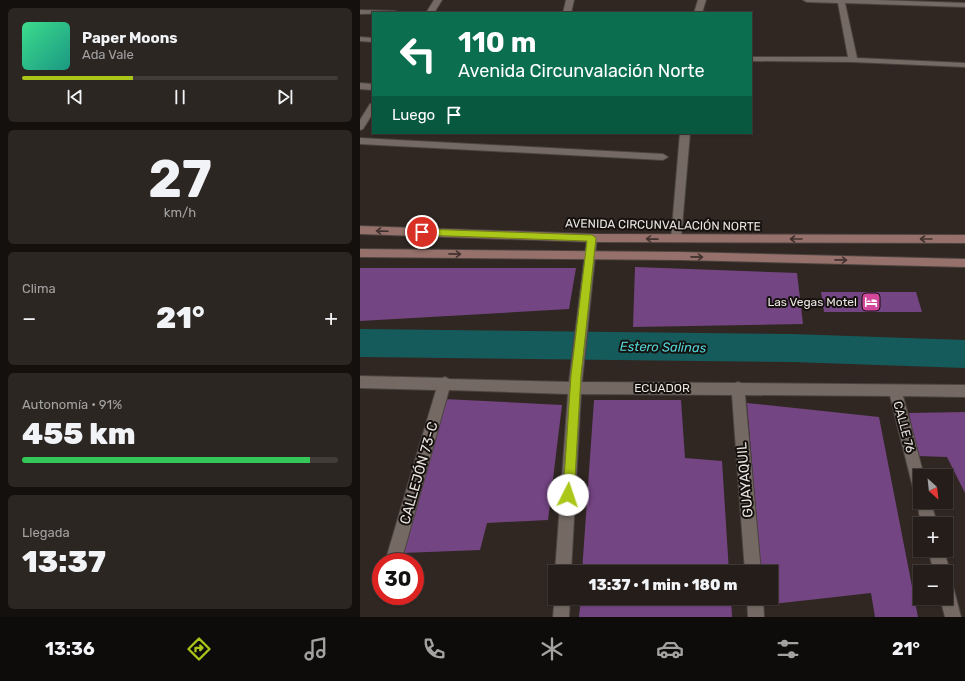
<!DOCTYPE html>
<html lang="es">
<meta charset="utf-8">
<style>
body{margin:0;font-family:Rubik,sans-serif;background:#2c2623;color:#f1f3f6;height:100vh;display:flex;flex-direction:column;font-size:15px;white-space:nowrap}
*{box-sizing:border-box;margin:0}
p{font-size:13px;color:#a3a2a2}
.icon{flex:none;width:22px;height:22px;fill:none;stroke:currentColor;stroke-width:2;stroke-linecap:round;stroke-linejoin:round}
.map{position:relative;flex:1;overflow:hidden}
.sheet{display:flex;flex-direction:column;gap:8px;padding:8px;background:#14100e;width:360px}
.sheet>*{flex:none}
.hud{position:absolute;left:12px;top:12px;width:380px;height:122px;border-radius:0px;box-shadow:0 1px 3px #0004,0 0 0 1px #413b39;background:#0b6e4f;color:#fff;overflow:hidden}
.needle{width:26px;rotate:153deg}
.tools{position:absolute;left:553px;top:469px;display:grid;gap:8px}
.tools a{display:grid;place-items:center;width:40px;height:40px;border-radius:0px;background:#241d1a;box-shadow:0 1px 3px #0004,0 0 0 1px #413b39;font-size:20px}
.speed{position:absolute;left:12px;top:553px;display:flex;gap:8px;font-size:20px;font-weight:700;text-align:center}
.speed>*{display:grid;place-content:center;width:52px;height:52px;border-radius:50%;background:#241d1a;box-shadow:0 1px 3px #0004,0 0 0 1px #413b39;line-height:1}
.speed .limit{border:6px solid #d22;background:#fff;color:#111}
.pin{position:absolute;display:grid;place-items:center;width:34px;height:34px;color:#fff;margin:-17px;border:2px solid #fff;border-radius:50%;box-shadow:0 1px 4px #0007}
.me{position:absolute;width:44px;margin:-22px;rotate:4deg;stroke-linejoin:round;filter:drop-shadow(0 0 3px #0008)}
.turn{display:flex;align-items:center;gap:14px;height:84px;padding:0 20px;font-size:18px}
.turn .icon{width:52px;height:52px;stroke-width:2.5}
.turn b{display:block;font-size:28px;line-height:34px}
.then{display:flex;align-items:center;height:38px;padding:0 20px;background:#0003;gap:8px;font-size:15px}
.big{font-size:30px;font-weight:800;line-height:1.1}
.sheet .card{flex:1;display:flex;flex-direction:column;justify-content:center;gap:6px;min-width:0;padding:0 14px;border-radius:6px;background:#2c2623}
.sheet .dial{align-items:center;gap:0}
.dial b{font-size:52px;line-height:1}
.song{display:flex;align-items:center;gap:12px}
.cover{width:48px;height:48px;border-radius:6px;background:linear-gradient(135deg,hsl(150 70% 55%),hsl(170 70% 35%))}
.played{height:4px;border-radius:2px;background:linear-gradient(90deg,#aac719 35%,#413b39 35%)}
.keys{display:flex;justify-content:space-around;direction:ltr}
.heat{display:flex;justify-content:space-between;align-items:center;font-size:22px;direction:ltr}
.charge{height:6px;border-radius:3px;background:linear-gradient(90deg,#34c759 91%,#413b39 0)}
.trip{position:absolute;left:188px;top:565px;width:230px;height:40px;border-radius:0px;background:#241d1a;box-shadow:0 1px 3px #0004,0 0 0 1px #413b39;font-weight:800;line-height:40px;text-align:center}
.tabs{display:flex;height:64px;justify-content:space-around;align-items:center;background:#0e0c0a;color:#a3a2a2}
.tabs .icon{width:28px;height:28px}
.tabs .active{color:#aac719}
.tabs b{font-size:18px;color:#f1f3f6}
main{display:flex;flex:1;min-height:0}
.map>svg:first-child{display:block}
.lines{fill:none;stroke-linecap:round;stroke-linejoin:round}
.river{fill:#155b5c;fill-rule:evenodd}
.building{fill:#744583}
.street-casing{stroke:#4b433f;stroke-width:2}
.secondary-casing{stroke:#4b433f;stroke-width:2}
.street{fill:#746a63;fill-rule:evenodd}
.secondary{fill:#96706a;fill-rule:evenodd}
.oneway{stroke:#42322f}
.route{fill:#aac719;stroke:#6e8110}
.labels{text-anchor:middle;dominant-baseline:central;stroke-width:4;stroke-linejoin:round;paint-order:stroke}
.street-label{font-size:12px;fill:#ece6e2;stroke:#15110f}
.poi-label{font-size:12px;fill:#ece6e2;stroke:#15110f;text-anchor:end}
.water-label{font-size:13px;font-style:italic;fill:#53d4d7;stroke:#15110f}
.near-street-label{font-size:14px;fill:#ece6e2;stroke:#15110f}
</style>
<main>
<section class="sheet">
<div class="card">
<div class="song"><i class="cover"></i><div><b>Paper Moons</b><p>Ada Vale</p></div></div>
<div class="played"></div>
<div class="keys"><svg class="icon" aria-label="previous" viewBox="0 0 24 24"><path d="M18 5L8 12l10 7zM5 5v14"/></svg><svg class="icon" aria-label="pause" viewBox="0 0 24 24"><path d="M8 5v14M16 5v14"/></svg><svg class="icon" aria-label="next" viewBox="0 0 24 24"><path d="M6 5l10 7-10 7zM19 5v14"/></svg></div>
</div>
<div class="card dial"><b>27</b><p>km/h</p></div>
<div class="card"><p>Clima</p>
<div class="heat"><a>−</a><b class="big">21°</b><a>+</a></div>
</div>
<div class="card"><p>Autonomía · 91%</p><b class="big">455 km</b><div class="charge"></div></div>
<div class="card"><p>Llegada</p><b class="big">13:37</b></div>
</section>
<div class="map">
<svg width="605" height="617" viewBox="0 0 605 617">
<rect width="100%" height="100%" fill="#302722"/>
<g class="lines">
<!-- river -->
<polygon class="river" points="0,329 432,334 605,340 605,368 432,362 0,357"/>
</g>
<!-- building -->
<g class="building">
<polygon points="275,267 437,273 443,324 273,327"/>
<polygon points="0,268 216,268 209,309 0,321"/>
<polygon points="461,292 556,292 562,312 464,312"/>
<polygon points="84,399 202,405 188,520 127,523 120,550 42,553"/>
<polygon points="234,400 321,400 325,458 362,461 369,572 222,572"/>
<polygon points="387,403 519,417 558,617 515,617 511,593 404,605 403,598 411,598 411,572 401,572"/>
<polygon points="605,412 605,493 587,457 558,456 549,413"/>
<polygon points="221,598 371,598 372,617 219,617"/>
</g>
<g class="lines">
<defs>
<g id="street">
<polygon points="74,0 82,0 74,13 66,13"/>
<polygon points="206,0 214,0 211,13 203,13"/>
<polygon points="338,0 346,0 342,13 334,13"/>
<polygon points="443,0 516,0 605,3 605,7 485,3 497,58 605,63 605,67 493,62 391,61 391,57 488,57 478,3 447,2"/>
<polygon points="0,10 35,11 39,13 0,14"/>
<polygon points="0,37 13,38 13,42 0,41"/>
<polygon points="0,83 13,84 13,90 0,89"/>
<polygon points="13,103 13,113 3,129 0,130 0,120 10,104"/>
<polygon points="320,133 330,133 321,239 320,242 312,242 311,239"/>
<polygon points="0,138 303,154 308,157 303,160 0,144"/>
<polygon points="232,234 236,235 237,238 222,382 375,383 378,382 381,383 605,385 605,397 543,396 564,476 560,476 560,495 555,493 553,488 530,396 385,395 401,572 385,572 372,395 221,394 211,572 195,572 208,394 89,390 41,562 25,562 76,390 0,388 0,376 82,378 85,377 89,379 209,382 227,238 228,235"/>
<polygon points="560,496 560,502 571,502 577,524 561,524 557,502"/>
<polygon points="568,550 584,550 590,572 588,578 586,578 586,572 574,572"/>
<polygon points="586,580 592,582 601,617 585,617 580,598 586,598"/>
<polygon points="195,595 195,598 210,598 209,617 193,617"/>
<polygon points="387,598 403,598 404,617 388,617"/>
</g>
<g id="secondary">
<polygon points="0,226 232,234 605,235 605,243 232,242 0,234"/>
<polygon points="0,249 320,252 605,259 605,267 320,260 0,257"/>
</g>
</defs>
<!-- street casing -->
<use href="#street" class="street-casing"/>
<!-- secondary casing -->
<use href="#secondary" class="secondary-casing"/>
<!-- street -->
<use href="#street" class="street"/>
<!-- secondary -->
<use href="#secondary" class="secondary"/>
</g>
<!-- one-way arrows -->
<defs><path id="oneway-shaft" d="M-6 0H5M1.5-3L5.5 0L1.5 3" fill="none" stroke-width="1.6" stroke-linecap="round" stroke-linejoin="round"/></defs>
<g class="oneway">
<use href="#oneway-shaft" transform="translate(22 231) rotate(-178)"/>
<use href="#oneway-shaft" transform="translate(292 239) rotate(-179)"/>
<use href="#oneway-shaft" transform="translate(436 239) rotate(180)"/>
<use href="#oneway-shaft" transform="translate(566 239) rotate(180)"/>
<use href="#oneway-shaft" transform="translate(95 254) rotate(1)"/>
<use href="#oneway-shaft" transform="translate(337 257) rotate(1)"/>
<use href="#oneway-shaft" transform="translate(481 260) rotate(1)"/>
</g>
<!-- route -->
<polygon class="route" points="62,229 232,235 236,238 221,375 214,495 212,499 208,501 204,499 203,495 211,375 227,241 62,235 58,232"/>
<!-- icons -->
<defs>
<symbol id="hotel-square" viewBox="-11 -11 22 22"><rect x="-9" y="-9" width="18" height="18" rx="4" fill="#d1479c" stroke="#15110f"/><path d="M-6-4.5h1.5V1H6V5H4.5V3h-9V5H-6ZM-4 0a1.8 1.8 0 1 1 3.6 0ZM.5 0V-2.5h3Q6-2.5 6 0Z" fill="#fff"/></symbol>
</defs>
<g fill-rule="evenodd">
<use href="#hotel-square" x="500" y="291" width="22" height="22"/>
</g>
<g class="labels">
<!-- street labels -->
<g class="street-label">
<text transform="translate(303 225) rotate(1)">AVENIDA CIRCUNVALACIÓN NORTE</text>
<text x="302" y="388">ECUADOR</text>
<text transform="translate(544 427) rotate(75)">CALLE 76</text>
</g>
<!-- poi labels -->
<g class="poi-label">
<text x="497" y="302">Las Vegas Motel</text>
</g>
<!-- water labels -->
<g class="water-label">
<text transform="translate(303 347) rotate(1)">Estero Salinas</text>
</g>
<!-- near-street labels -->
<g class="near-street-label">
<text transform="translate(59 473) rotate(-74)">CALLEJÓN 73-C</text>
<text transform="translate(385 480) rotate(-95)">GUAYAQUIL</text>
</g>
</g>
</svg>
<div class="tools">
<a><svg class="needle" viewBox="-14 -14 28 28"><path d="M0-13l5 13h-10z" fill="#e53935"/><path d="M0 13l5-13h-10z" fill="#a3a2a2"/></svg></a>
<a>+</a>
<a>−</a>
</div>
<div class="speed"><div class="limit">30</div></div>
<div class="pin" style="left:62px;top:232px;background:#d93025"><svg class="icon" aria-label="arrive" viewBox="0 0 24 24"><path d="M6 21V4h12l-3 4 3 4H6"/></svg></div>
<svg class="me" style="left:208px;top:495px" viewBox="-20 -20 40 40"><circle r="19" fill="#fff"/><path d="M0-13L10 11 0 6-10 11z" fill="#aac719"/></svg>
<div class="trip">13:37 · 1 min · 180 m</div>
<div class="hud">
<div class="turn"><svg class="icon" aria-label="left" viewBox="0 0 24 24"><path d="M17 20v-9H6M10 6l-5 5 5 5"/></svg><div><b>110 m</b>Avenida Circunvalación Norte</div></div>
<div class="then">Luego<svg class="icon" aria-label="arrive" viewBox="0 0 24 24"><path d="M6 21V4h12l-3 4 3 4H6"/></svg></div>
</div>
</div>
</main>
<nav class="tabs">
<b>13:36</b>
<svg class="icon active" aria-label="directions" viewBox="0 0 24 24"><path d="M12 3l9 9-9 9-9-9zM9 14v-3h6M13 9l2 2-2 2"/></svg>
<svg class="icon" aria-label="music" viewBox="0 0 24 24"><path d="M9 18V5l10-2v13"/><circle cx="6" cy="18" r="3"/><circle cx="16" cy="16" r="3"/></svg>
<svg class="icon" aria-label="phone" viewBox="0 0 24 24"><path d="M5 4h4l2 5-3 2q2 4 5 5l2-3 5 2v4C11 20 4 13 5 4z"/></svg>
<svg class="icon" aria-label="climate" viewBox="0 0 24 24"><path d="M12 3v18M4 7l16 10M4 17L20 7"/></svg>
<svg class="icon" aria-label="car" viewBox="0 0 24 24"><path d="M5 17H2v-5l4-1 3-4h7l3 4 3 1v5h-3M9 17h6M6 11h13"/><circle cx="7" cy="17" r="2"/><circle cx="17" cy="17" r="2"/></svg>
<svg class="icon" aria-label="filters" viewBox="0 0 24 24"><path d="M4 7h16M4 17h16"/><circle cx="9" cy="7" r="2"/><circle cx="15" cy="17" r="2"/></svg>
<b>21°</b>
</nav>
